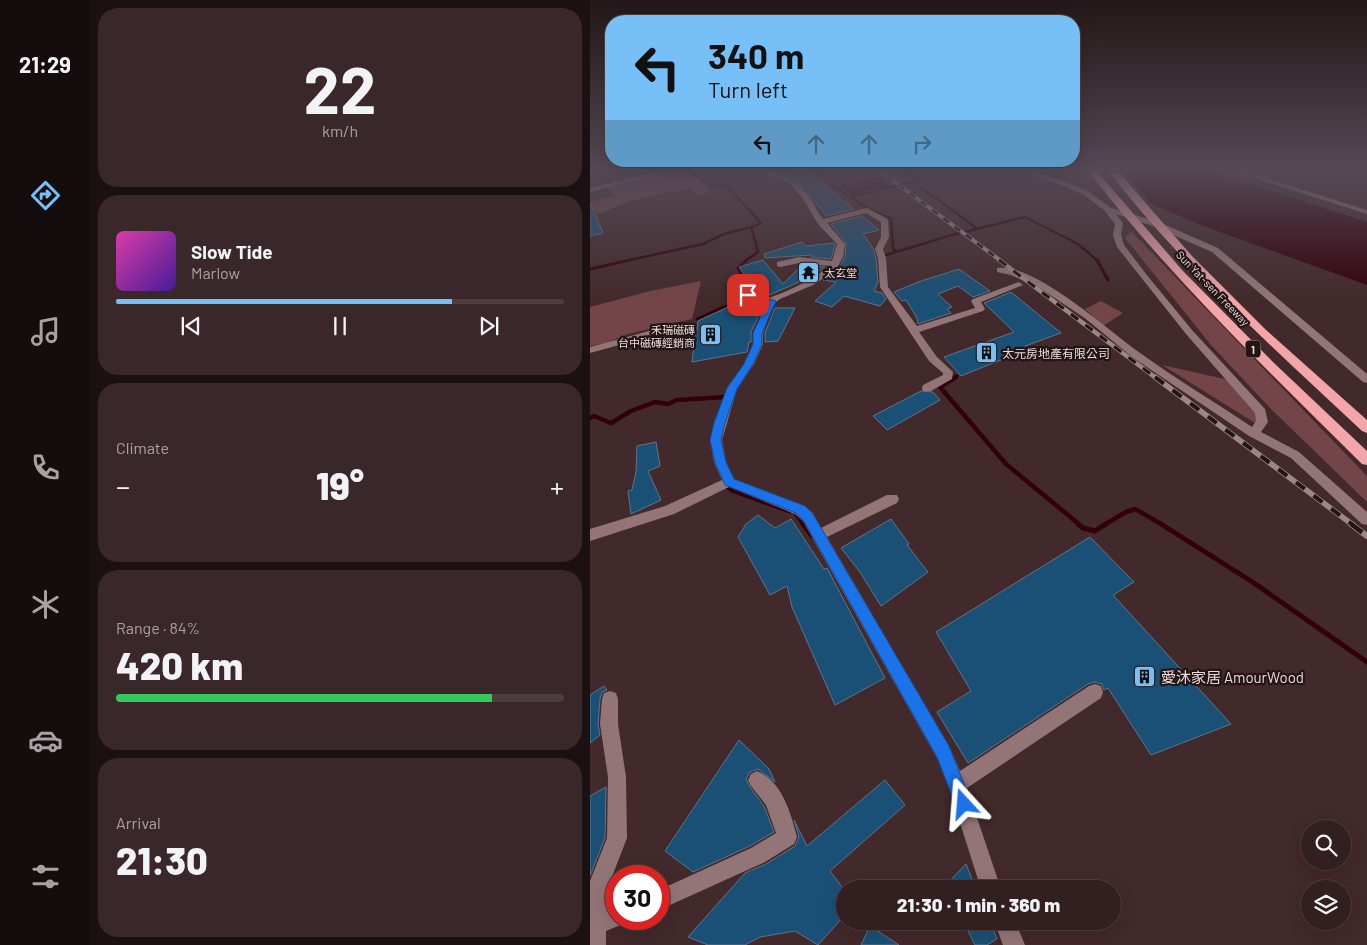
<!DOCTYPE html>
<meta charset="utf-8">
<style>
body{margin:0;font-family:Barlow,"Noto Sans TC",sans-serif;background:#3a2729;color:#f1f3f6;height:100vh;display:flex;flex-direction:column;font-size:19px;white-space:nowrap}
*{box-sizing:border-box;margin:0}
p{font-size:16px;color:#a8a2a5}
.icon{flex:none;width:28px;height:28px;fill:none;stroke:currentColor;stroke-width:2;stroke-linecap:round;stroke-linejoin:round}
.map{position:relative;flex:1;overflow:hidden}
.panel{display:flex;flex-direction:column;gap:8px;padding:8px;background:#1c1112;width:500px}
.panel>*{flex:none}
.guide{position:absolute;left:15px;top:15px;width:475px;height:152px;border-radius:20px;box-shadow:0 5px 20px #0002,0 0 0 1px #4d3d3e;background:#77c0f7;color:#111;overflow:hidden}
.tools{position:absolute;left:711px;top:820px;display:grid;gap:10px}
.tools a{display:grid;place-items:center;width:50px;height:50px;border-radius:50%;background:#321f20;box-shadow:0 5px 20px #0002,0 0 0 1px #4d3d3e;font-size:25px}
.speed{position:absolute;left:15px;top:865px;display:flex;gap:10px;font-size:25px;font-weight:700;text-align:center}
.speed>*{display:grid;place-content:center;width:65px;height:65px;border-radius:50%;background:#321f20;box-shadow:0 5px 20px #0002,0 0 0 1px #4d3d3e;line-height:1}
.speed .limit{border:8px solid #d22;background:#fff;color:#111}
.pin{position:absolute;display:grid;place-items:center;width:42px;height:42px;color:#fff;margin:-21px;border-radius:10px;box-shadow:0 2px 8px #0006}
.me{position:absolute;width:55px;margin:-28px;rotate:341deg;stroke-linejoin:round;filter:drop-shadow(0 0 4px #0008)}
.turn{display:flex;align-items:center;gap:18px;height:105px;padding:0 20px;font-size:22px}
.turn .icon{width:65px;height:65px;stroke-width:2.5}
.turn b{display:block;font-size:35px;line-height:42px}
.lanes{display:flex;align-items:center;height:48px;padding:0 20px;background:#0003;justify-content:center;gap:25px;direction:ltr}
.lanes .off{opacity:.35}
.big{font-size:38px;font-weight:800;line-height:1.1}
.panel .card{flex:1;display:flex;flex-direction:column;justify-content:center;gap:8px;min-width:0;padding:0 18px;border-radius:20px;background:#3a2729}
.panel .dial{align-items:center;gap:0}
.dial b{font-size:65px;line-height:1}
.song{display:flex;align-items:center;gap:15px}
.cover{width:60px;height:60px;border-radius:8px;background:linear-gradient(135deg,hsl(320 70% 55%),hsl(260 70% 35%))}
.played{height:5px;border-radius:2px;background:linear-gradient(90deg,#77c0f7 75%,#4d3d3e 75%)}
.keys{display:flex;justify-content:space-around;direction:ltr}
.heat{display:flex;justify-content:space-between;align-items:center;font-size:28px;direction:ltr}
.charge{height:8px;border-radius:4px;background:linear-gradient(90deg,#34c759 84%,#4d3d3e 0)}
.trip{position:absolute;left:246px;top:880px;width:285px;height:50px;border-radius:25px;background:#321f20;box-shadow:0 5px 20px #0002,0 0 0 1px #4d3d3e;font-weight:800;line-height:50px;text-align:center}
main{display:flex;flex:1;min-height:0}
.menu{display:flex;flex-direction:column;width:90px;justify-content:space-around;align-items:center;background:#140c0d;color:#a8a2a5}
.menu .icon{width:35px;height:35px}
.menu .current{color:#77c0f7}
.menu b{font-size:22px;color:#f1f3f6}
.map>svg:first-child{display:block}
.green{fill:#734448}
.water{fill:#32000a}
.pier{fill:#42292b}
.lines{fill:none;stroke-linecap:round;stroke-linejoin:round}
.stream-far3{stroke:#32000a;stroke-width:2.5}
.stream-far2{stroke:#32000a;stroke-width:3}
.stream-far1{stroke:#32000a;stroke-width:4.5}
.stream{stroke:#32000a;stroke-width:5}
.building{fill:#1a5075;stroke:#5f7587}
.minor{fill:#937577;fill-rule:evenodd}
.highway{fill:#f3a5aa;fill-rule:evenodd}
.rail-far3-casing{stroke:#9c8688;stroke-width:4}
.rail-far2-casing{stroke:#9c8688;stroke-width:4.5}
.rail-far1-casing{stroke:#9c8688;stroke-width:5.5}
.rail-casing{stroke:#9c8688;stroke-width:6}
.rail-far3{stroke:#211516;stroke-width:2.5;stroke-dasharray:7;stroke-linecap:butt}
.rail-far2{stroke:#211516;stroke-width:3;stroke-dasharray:9;stroke-linecap:butt}
.rail-far1{stroke:#211516;stroke-width:4;stroke-dasharray:11;stroke-linecap:butt}
.rail{stroke:#211516;stroke-width:4.5;stroke-dasharray:14;stroke-linecap:butt}
.route{fill:#1a73e8;stroke:#114b97}
.labels{text-anchor:middle;dominant-baseline:central;stroke-width:4.5;stroke-linejoin:round;paint-order:stroke}
.far-poi-label{font-size:11px;fill:#ebd9da;stroke:#211516;text-anchor:start}
.far-street-label{font-size:11px;fill:#ebd9da;stroke:#211516}
.shield{fill:#211516;stroke:#ae9e9f;stroke-width:1}
.shield-label{font-size:11px;font-weight:bold;fill:#ebd9da}
.poi-label{font-size:12px;fill:#ebd9da;stroke:#211516;text-anchor:start}
.near-poi-label{font-size:15px;fill:#ebd9da;stroke:#211516;text-anchor:start}
</style>
<main>
<nav class="menu">
<b>21:29</b>
<svg class="icon current" aria-label="directions" viewBox="0 0 24 24"><path d="M12 3l9 9-9 9-9-9zM9 14v-3h6M13 9l2 2-2 2"/></svg>
<svg class="icon" aria-label="music" viewBox="0 0 24 24"><path d="M9 18V5l10-2v13"/><circle cx="6" cy="18" r="3"/><circle cx="16" cy="16" r="3"/></svg>
<svg class="icon" aria-label="phone" viewBox="0 0 24 24"><path d="M5 4h4l2 5-3 2q2 4 5 5l2-3 5 2v4C11 20 4 13 5 4z"/></svg>
<svg class="icon" aria-label="climate" viewBox="0 0 24 24"><path d="M12 3v18M4 7l16 10M4 17L20 7"/></svg>
<svg class="icon" aria-label="car" viewBox="0 0 24 24"><path d="M5 17H2v-5l4-1 3-4h7l3 4 3 1v5h-3M9 17h6M6 11h13"/><circle cx="7" cy="17" r="2"/><circle cx="17" cy="17" r="2"/></svg>
<svg class="icon" aria-label="filters" viewBox="0 0 24 24"><path d="M4 7h16M4 17h16"/><circle cx="9" cy="7" r="2"/><circle cx="15" cy="17" r="2"/></svg>
</nav>
<section class="panel">
<div class="card dial"><b>22</b><p>km/h</p></div>
<div class="card">
<div class="song"><i class="cover"></i><div><b>Slow Tide</b><p>Marlow</p></div></div>
<div class="played"></div>
<div class="keys"><svg class="icon" aria-label="previous" viewBox="0 0 24 24"><path d="M18 5L8 12l10 7zM5 5v14"/></svg><svg class="icon" aria-label="pause" viewBox="0 0 24 24"><path d="M8 5v14M16 5v14"/></svg><svg class="icon" aria-label="next" viewBox="0 0 24 24"><path d="M6 5l10 7-10 7zM19 5v14"/></svg></div>
</div>
<div class="card"><p>Climate</p>
<div class="heat"><a>−</a><b class="big">19°</b><a>+</a></div>
</div>
<div class="card"><p>Range · 84%</p><b class="big">420 km</b><div class="charge"></div></div>
<div class="card"><p>Arrival</p><b class="big">21:30</b></div>
</section>
<div class="map">
<svg width="777" height="945" viewBox="0 0 777 945">
<rect width="100%" height="100%" fill="#42292b"/>
<!-- green -->
<g class="green">
<path d="M93,169C103,175 117,180 119,192L108,195L100,189L79,192L78,189L77,192L44,200L7,214L0,202L25,196L29,200L18,186L64,176L78,188L65,176Z"/>
<polygon points="541,231 777,476 777,502 681,409 621,345 535,238"/>
<polygon points="111,281 102,319 38,334 16,343 0,346 0,307 60,291"/>
<polygon points="511,301 533,313 513,326 495,309"/>
<polygon points="572,365 648,382 672,419 665,423"/>
</g>
<!-- water -->
<g class="water">
<polygon points="470,168 609,168 777,222 777,285 627,231"/>
<polygon points="289,177 300,186 262,195 247,186"/>
</g>
<!-- pier -->
<polygon class="pier" points="487,168 529,168 566,209 497,182"/>
<g class="lines">
<!-- stream-far3 -->
<g class="stream-far3">
<polyline points="156,168 181,175"/>
<polyline points="225,168 229,173 238,178 240,184 261,197 332,179 311,171"/>
<polyline points="284,168 306,185"/>
<polyline points="100,171 119,186 136,185 171,223 161,227 168,252 155,261"/>
<polyline points="322,181 388,229"/>
<polyline points="261,197 280,210 301,219 303,249 306,251"/>
<polyline points="296,255 362,235 435,217 488,244 508,261"/>
<polyline points="35,261 113,244 134,234 161,227"/>
</g>
<!-- stream-far2 -->
<g class="stream-far2">
<polyline points="507,260 518,280"/>
<polyline points="0,269 40,260"/>
<polyline points="156,299 162,288 148,268 157,260"/>
<polyline points="107,319 147,301 159,298"/>
<polyline points="364,378 367,376"/>
</g>
<!-- stream-far1 -->
<g class="stream-far1">
<polyline points="366,377 350,387 416,464 490,525"/>
<polyline points="0,418 4,416 21,423 41,411 65,402 78,404 87,400 136,397"/>
<polyline points="135,485 143,491 199,511"/>
<polyline points="206,514 214,525"/>
<polyline points="514,525 536,512 545,509 573,525"/>
</g>
<!-- stream -->
<g class="stream">
<polyline points="213,524 222,536"/>
<polyline points="488,524 493,528 505,531 516,524"/>
<polyline points="571,524 664,583 777,662"/>
</g>
</g>
<!-- building -->
<g class="building">
<polygon points="187,168 213,168 264,209 236,216 216,190"/>
<polygon points="0,202 13,233 0,236"/>
<polygon points="272,216 289,230 273,234 283,248 286,258 288,282 284,291 292,293 296,299 290,306 254,296 242,307 225,301 246,282 233,280 247,272 255,257 256,243 241,224"/>
<polygon points="212,242 215,246 244,243 245,245 241,259 221,257 222,255 175,258 174,254"/>
<polygon points="173,260 193,284 212,265 235,267 218,278 177,296 167,294 149,267"/>
<polygon points="369,269 400,291 383,297 368,286 348,294 362,307 357,309 361,313 328,324 327,318 316,300 312,301 304,292 328,282"/>
<polygon points="421,292 471,333 435,346 438,349 371,376 354,357 424,332 394,303"/>
<polygon points="138,307 172,308 161,332 161,342 159,342 157,352 102,362 104,345 100,346 104,331 107,331 108,321"/>
<polygon points="185,308 205,308 188,341 175,342 175,333"/>
<polygon points="331,391 343,392 350,400 297,430 283,416"/>
<polygon points="66,442 70,466 58,471 71,500 41,514 38,491 42,490 46,472 47,446"/>
<polygon points="168,515 185,528 201,519 234,569 237,568 295,678 245,705 202,607 197,586 180,595 148,537 156,524"/>
<polygon points="301,519 319,544 317,545 338,572 291,606 270,572 251,548"/>
<polygon points="500,537 544,582 523,595 641,724 561,755 518,688 514,690 512,684 504,682 498,684 378,763 347,712 381,691 346,632"/>
<polygon points="14,686 17,690 12,692 10,699 8,724 10,735 0,743 0,695"/>
<polygon points="149,740 179,769 185,782 168,769 160,772 156,779 160,787 174,806 184,832 160,846 103,872 75,851"/>
<polygon points="295,780 315,805 240,871 255,891 255,915 228,945 205,931 170,937 155,945 118,945 98,937 155,873 176,864 205,846 209,837 204,820 217,846"/>
<polygon points="16,787 15,838 0,876 0,796"/>
<polygon points="376,864 386,889 352,889"/>
<polygon points="373,921 400,921 407,939 397,945 385,945"/>
<polygon points="280,926 309,945 271,945"/>
</g>
<g class="lines">
<!-- minor -->
<g class="minor">
<polygon points="83,168 95,168 0,192 0,188"/>
<path d="M156,168C180,168 207,178 221,199C225,206 228,213 233,219L277,208L298,219L299,237L293,249L296,258L298,287L327,326L385,308L381,301L383,299L426,283L429,282L433,285L391,302L395,309L393,311L329,332L347,357L363,372L362,379L341,391H333L332,388L333,385L353,375V373L339,361L290,287L288,258L285,249L291,237V222L276,213L237,223L255,244L253,257L246,270L223,285L190,299L186,302L178,319L173,333V344L164,364L147,389L132,440L136,462L144,479L215,506L223,513L231,528L297,495H307L309,499L307,503L237,537L359,746L370,771L499,686L505,684L511,686L513,692L511,698L377,788L411,889H391L359,788L347,758L213,521L205,514L139,487L84,514L0,541V529L75,506L132,480L124,462L120,440L124,423L137,389L154,364L163,344V333L177,302L158,298L141,299L136,296C150,285 171,301 181,297C202,290 223,279 240,266L209,263L190,267L187,266V262L209,257L242,261L247,244L228,224L214,200L199,182Z"/>
<path d="M421,168H432L476,182L499,192L521,208L569,222L628,248L777,374V383L773,382L622,252L563,226L526,214L533,223L531,235L534,245L556,274L602,330L675,409L678,422L671,432L709,452L777,512V525L772,524L701,458L659,436L542,357L496,319L450,288L421,275L407,272V268C443,262 520,332 550,353C586,379 625,402 662,427L666,421L665,413L596,334L527,247L523,235L525,224L514,210L494,195L471,185Z"/>
<polygon points="633,168 644,168 777,210 777,214"/>
<polygon points="81,325 84,326 84,330 0,353 0,347"/>
<polygon points="20,691 26,693 28,699 28,724 36,777 37,838 18,887 17,910 26,907 26,919 36,919 33,924 16,931 16,945 0,945 0,881 17,838 18,777 10,724 12,699 14,693"/>
<path d="M167,771C192,781 201,813 207,837L204,844L175,862L69,910V890L161,848L186,833L176,805L161,786L158,780L161,774Z"/>
<polygon points="404,921 425,921 435,945 413,945"/>
</g>
<!-- highway -->
<g class="highway">
<path d="M496,168H504L593,271L684,363L777,451V465L772,464C676,369 578,275 496,168Z"/>
<path d="M516,168H525L602,256L675,329L777,420V433L772,431C683,348 591,265 516,168Z"/>
</g>
<defs>
<polyline id="rail-far3" points="286,168 411,261"/>
<polyline id="rail-far2" points="409,260 566,378"/>
<polyline id="rail-far1" points="565,377 763,525"/>
<polyline id="rail" points="761,524 777,536"/>
</defs>
<!-- rail-far3 casing -->
<use href="#rail-far3" class="rail-far3-casing"/>
<!-- rail-far2 casing -->
<use href="#rail-far2" class="rail-far2-casing"/>
<!-- rail-far1 casing -->
<use href="#rail-far1" class="rail-far1-casing"/>
<!-- rail casing -->
<use href="#rail" class="rail-casing"/>
<!-- rail-far3 -->
<use href="#rail-far3" class="rail-far3"/>
<!-- rail-far2 -->
<use href="#rail-far2" class="rail-far2"/>
<!-- rail-far1 -->
<use href="#rail-far1" class="rail-far1"/>
<!-- rail -->
<use href="#rail" class="rail"/>
</g>
<!-- sky -->
<linearGradient id="sky" x2="0" y2="1"><stop stop-color="#241718"/><stop offset="0.56" stop-color="#544955"/><stop offset="1" stop-color="#544955" stop-opacity="0"/></linearGradient>
<rect width="777" height="301" fill="url(#sky)"/>
<!-- route -->
<polygon class="route" points="155,293 186,301 172,333 172,344 163,364 147,389 135,423 131,440 136,462 144,479 215,506 223,514 359,746 382,804 380,811 374,813 368,811 347,757 214,521 206,513 135,485 125,462 120,440 124,423 137,388 154,364 163,344 163,333 177,302 155,297"/>
<!-- icons -->
<defs>
<symbol id="temple-square" viewBox="-11 -11 22 22"><rect x="-9" y="-9" width="18" height="18" rx="4" fill="#77c0f7" stroke="#211516"/><path d="M0-6L5-2H3V0L6.5 2.5H4V6H1.5V3h-3V6H-4V2.5H-6.5L-3 0V-2H-5Z" fill="#111"/></symbol>
<symbol id="building-square" viewBox="-11 -11 22 22"><rect x="-9" y="-9" width="18" height="18" rx="4" fill="#77c0f7" stroke="#211516"/><path d="M-4-6H4V6H1V3H-1V6H-4ZM-2.5-4.3h1.7v1.8h-1.7ZM.8-4.3h1.7v1.8H.8ZM-2.5-1h1.7V.8h-1.7ZM.8-1h1.7V.8H.8Z" fill="#111"/></symbol>
</defs>
<g fill-rule="evenodd">
<use href="#temple-square" x="206" y="260" width="25" height="25"/>
<use href="#building-square" x="108" y="322" width="25" height="25"/>
<use href="#building-square" x="384" y="340" width="25" height="25"/>
<use href="#building-square" x="542" y="664" width="25" height="25"/>
</g>
<g class="labels">
<!-- far-poi labels -->
<g class="far-poi-label">
<text x="234" y="272">太玄堂</text>
<text x="105" y="329" text-anchor="end">禾瑞磁磚<tspan x="105" dy="13">台中磁磚經銷商</tspan></text>
</g>
<!-- far-street labels -->
<g class="far-street-label">
<text transform="translate(623 288) rotate(46)">Sun Yat-sen Freeway</text>
</g>
<!-- shield labels -->
<rect class="shield" x="655.5" y="340.5" width="15" height="17" rx="4"/>
<g class="shield-label">
<text x="663" y="349">1</text>
</g>
<!-- poi labels -->
<g class="poi-label">
<text x="412" y="353">太元房地產有限公司</text>
</g>
<!-- near-poi labels -->
<g class="near-poi-label">
<text x="571" y="677">愛沐家居 AmourWood</text>
</g>
</g>
</svg>
<div class="tools">
<a><svg class="icon" aria-label="search" viewBox="0 0 24 24"><circle cx="10" cy="10" r="6"/><path d="M15 15l6 6"/></svg></a>
<a><svg class="icon" aria-label="layers" viewBox="0 0 24 24"><path d="M12 4l9 5-9 5-9-5zM3 14l9 5 9-5"/></svg></a>
</div>
<div class="speed"><div class="limit">30</div></div>
<div class="pin" style="left:158px;top:295px;background:#d93025"><svg class="icon" aria-label="arrive" viewBox="0 0 24 24"><path d="M6 21V4h12l-3 4 3 4H6"/></svg></div>
<svg class="me" style="left:374px;top:804px" viewBox="-20 -20 40 40"><path d="M0-17L14 15 0 8-14 15z" fill="#1a73e8" stroke="#fff" stroke-width="4"/></svg>
<div class="trip">21:30 · 1 min · 360 m</div>
<div class="guide">
<div class="turn"><svg class="icon" aria-label="left" viewBox="0 0 24 24"><path d="M17 20v-9H6M10 6l-5 5 5 5"/></svg><div><b>340 m</b>Turn left</div></div>
<div class="lanes"><svg class="icon" aria-label="left" viewBox="0 0 24 24"><path d="M17 20v-9H6M10 6l-5 5 5 5"/></svg><svg class="icon off" aria-label="ahead" viewBox="0 0 24 24"><path d="M12 20V5M6 11l6-6 6 6"/></svg><svg class="icon off" aria-label="ahead" viewBox="0 0 24 24"><path d="M12 20V5M6 11l6-6 6 6"/></svg><svg class="icon off" aria-label="right" viewBox="0 0 24 24"><path d="M7 20v-9h11M14 6l5 5-5 5"/></svg></div>
</div>
</div>
</main>
